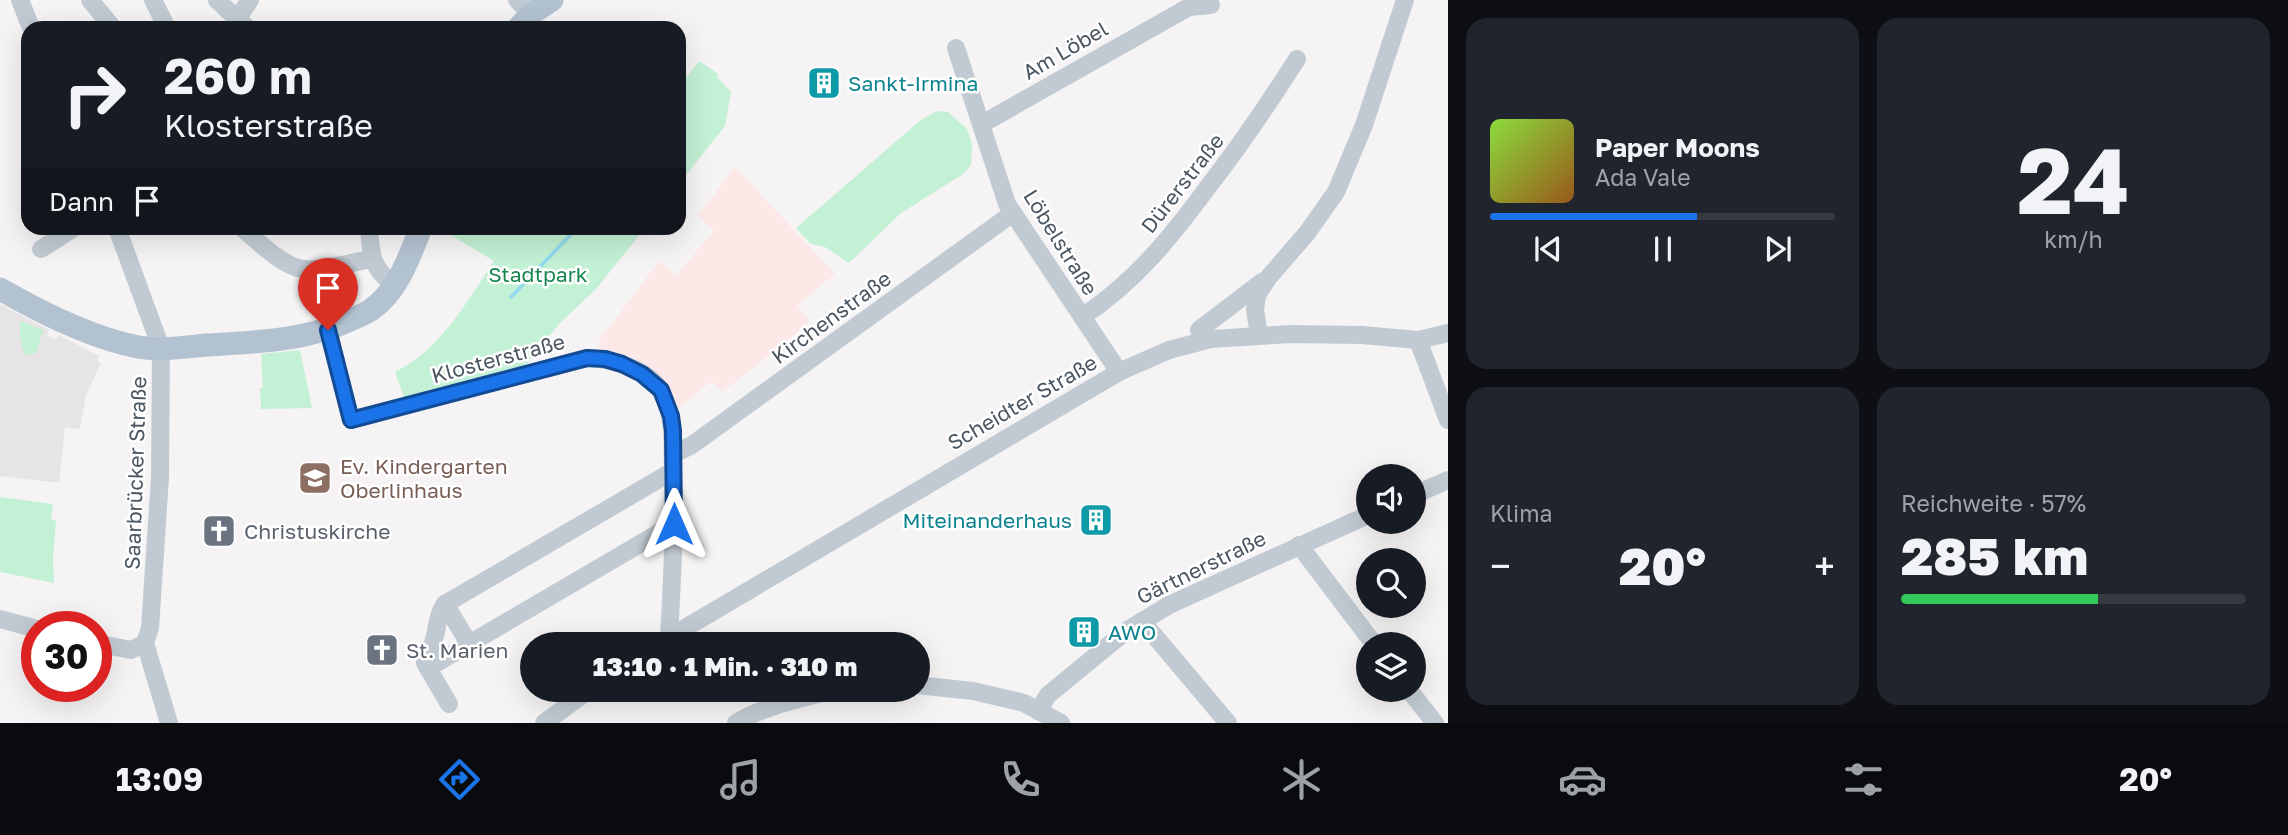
<!DOCTYPE html>
<html lang="de">
<meta charset="utf-8">
<style>
body{margin:0;font-family:"Golos Text",sans-serif;background:#20242c;color:#f1f3f6;height:100vh;display:flex;flex-direction:column;font-size:26px;white-space:nowrap}
*{box-sizing:border-box;margin:0}
p{font-size:23px;color:#9ea1a6}
.icon{flex:none;width:38px;height:38px;fill:none;stroke:currentColor;stroke-width:2;stroke-linecap:round;stroke-linejoin:round}
.map{position:relative;flex:1;overflow:hidden}
.details{display:flex;flex-direction:column;gap:18px;padding:18px;background:#0d0f14;width:840px}
.details>*{flex:none}
.top-card{position:absolute;left:21px;top:21px;width:665px;height:214px;border-radius:21px;box-shadow:0 7px 28px #0002;background:#171b24;color:#f1f3f6;overflow:hidden}
.tools{position:absolute;left:1356px;top:464px;display:grid;gap:14px}
.tools a{display:grid;place-items:center;width:70px;height:70px;border-radius:50%;background:#171b24;box-shadow:0 7px 28px #0002;font-size:35px}
.speed{position:absolute;left:21px;top:611px;display:flex;gap:14px;font-size:35px;font-weight:700;text-align:center}
.speed>*{display:grid;place-content:center;width:91px;height:91px;border-radius:50%;background:#171b24;box-shadow:0 7px 28px #0002;line-height:1}
.speed .limit{border:10px solid #d22;background:#fff;color:#111}
.pin{position:absolute;display:grid;place-items:center;width:60px;height:60px;color:#fff;margin:-72px -30px;border-radius:50% 50% 50% 0;rotate:-45deg;box-shadow:0 0 7px #0007}
.pin .icon{rotate:45deg}
.me{position:absolute;width:77px;margin:-38px;rotate:0deg;stroke-linejoin:round;filter:drop-shadow(0 0 5px #0008)}
.turn{display:flex;align-items:center;gap:24px;height:147px;padding:0 28px;font-size:32px}
.turn .icon{width:91px;height:91px;stroke-width:2.5}
.turn b{display:block;font-size:49px;line-height:60px}
.then{display:flex;align-items:center;height:66px;padding:0 28px;background:#0003;gap:14px;font-size:26px}
.big{font-size:52px;font-weight:800;line-height:1.1}
.details .tile{flex:1;display:flex;flex-direction:column;justify-content:center;gap:10px;min-width:0;padding:0 24px;border-radius:21px;background:#20242c}
.details .dial{align-items:center;gap:0}
.dial b{font-size:91px;line-height:1}
.song{display:flex;align-items:center;gap:21px}
.cover{width:84px;height:84px;border-radius:10px;background:linear-gradient(135deg,hsl(90 70% 55%),hsl(30 70% 35%))}
.played{height:7px;border-radius:4px;background:linear-gradient(90deg,#1a73e8 60%,#363941 60%)}
.keys{display:flex;justify-content:space-around;direction:ltr}
.heat{display:flex;justify-content:space-between;align-items:center;font-size:38px;direction:ltr}
.charge{height:10px;border-radius:5px;background:linear-gradient(90deg,#34c759 57%,#363941 0)}
.details .tiles{flex:1;display:grid;gap:18px;grid-template-columns:repeat(2,1fr)}
.trip{position:absolute;left:520px;top:632px;width:410px;height:70px;border-radius:35px;background:#171b24;box-shadow:0 7px 28px #0002;font-weight:800;line-height:70px;text-align:center}
.tabs{display:flex;height:112px;justify-content:space-around;align-items:center;background:#090b0e;color:#9ea1a6}
.tabs .icon{width:49px;height:49px}
.tabs .on{color:#1a73e8}
.tabs b{font-size:32px;color:#f1f3f6}
main{display:flex;flex:1;min-height:0}
.map>svg:first-child{display:block}
.education{fill:#e6e4e5}
.medical{fill:#fce8e6}
.green{fill:#c3f1d5}
.lines{fill:none;stroke-linecap:round;stroke-linejoin:round}
.stream{stroke:#90daee;stroke-width:3.5}
.minor{stroke:#c1cad2;stroke-width:18}
.major{stroke:#b3c2d1;stroke-width:23}
.route-casing{stroke:#114b97;stroke-width:18}
.route{stroke:#1a73e8;stroke-width:12}
.labels{text-anchor:middle;dominant-baseline:central;stroke-width:5;stroke-linejoin:round;paint-order:stroke}
.street-label{font-size:21px;fill:#4a5661;stroke:#fff}
.culture-label{font-size:21px;fill:#0d838f;stroke:#fff;text-anchor:start}
.park-label{font-size:21px;fill:#17864f;stroke:#fff}
.education-label{font-size:21px;fill:#785e54;stroke:#fff;text-anchor:start}
.worship-label{font-size:21px;fill:#5b616d;stroke:#fff;text-anchor:start}
</style>
<main>
<div class="map">
<svg width="1448" height="723" viewBox="0 0 1448 723">
<rect width="100%" height="100%" fill="#f5f3f3"/>
<!-- education -->
<polygon class="education" points="0,304 49,330 47,335 56,340 59,335 99,356 97,361 101,363 86,395 80,429 65,427 59,483 0,476"/>
<!-- medical -->
<polygon class="medical" points="735,167 835,274 797,305 810,321 780,347 722,392 712,381 678,408 668,389 600,352 598,346 601,338 659,261 676,275 714,231 698,216"/>
<!-- green -->
<g class="green">
<polygon points="699,61 718,74 717,77 731,92 725,126 679,184 679,87"/>
<polygon points="937,111 948,112 967,129 972,144 971,165 963,174 901,213 849,263 825,247 811,244 796,228 921,120"/>
<path d="M444,228H645L596,289L560,323L524,367L404,397L395,372C441,349 467,302 494,261L449,234L451,231Z"/>
<polygon points="20,321 43,330 36,353 24,355 20,336"/>
<polygon points="300,350 312,408 261,409 260,388 263,388 261,354"/>
<polygon points="0,497 53,504 51,520 56,520 53,559 54,583 0,572"/>
</g>
<g class="lines">
<!-- stream -->
<polyline class="stream" points="511,297 577,228"/>
<!-- minor -->
<g class="minor">
<polyline points="20,0 31,28"/>
<polyline points="90,0 113,28"/>
<polyline points="153,0 167,28"/>
<polyline points="217,0 237,19"/>
<polyline points="517,0 531,14"/>
<polyline points="248,28 237,19 250,0"/>
<polyline points="956,48 1007,204 1119,372"/>
<polyline points="982,124 1189,7 1211,5"/>
<polyline points="117,228 161,348 160,477 150,628 145,643 169,723"/>
<path d="M242,228C258,241 276,260 295,267C315,274 351,262 372,259"/>
<path d="M369,228C371,254 371,268 394,285"/>
<polyline points="41,249 74,228"/>
<path d="M1082,317C1135,282 1171,237 1208,187C1240,146 1269,103 1297,59"/>
<path d="M328,330L351,420L587,358C613,359 649,369 662,393C675,418 672,444 673,471C675,527 672,582 669,638"/>
<polyline points="1199,330 1262,282"/>
<polyline points="1259,335 1255,310 1257,295 1268,278 1307,233 1336,192 1364,125 1405,0"/>
<polyline points="1418,340 1448,420"/>
<polyline points="673,454 692,445 1013,213"/>
<polyline points="1414,495 1448,480"/>
<polyline points="1299,545 1374,644"/>
<polyline points="445,604 470,645"/>
<polyline points="0,619 37,629"/>
<polyline points="1142,621 1228,723"/>
<polyline points="96,643 131,650 145,643"/>
<polyline points="658,644 1119,372 1169,350 1211,339 1291,334 1362,335 1418,340 1448,333"/>
<polyline points="428,668 674,524"/>
<polyline points="917,685 973,691 1024,703 1061,723"/>
<polyline points="1409,690 1435,723"/>
<path d="M449,704L425,663C426,655 429,652 432,645C438,632 436,616 445,604L673,471"/>
<polyline points="1038,711 1048,695 1126,631 1169,605 1368,515"/>
<polyline points="544,723 589,690"/>
<path d="M736,723C766,705 801,699 834,690"/>
</g>
<!-- major -->
<g class="major">
<polyline points="518,28 531,14 552,0"/>
<path d="M0,289C40,312 92,338 138,347C160,351 184,347 207,345C255,342 304,341 348,321C356,317 366,314 372,309C398,291 410,255 421,228"/>
</g>
</g>
<g class="lines">
<defs>
<polyline id="route" points="328,330 351,420 587,358 605,359 622,364 642,374 661,390 671,416 673,431 674,524"/>
</defs>
<!-- route casing -->
<use href="#route" class="route-casing"/>
<!-- route -->
<use href="#route" class="route"/>
</g>
<!-- icons -->
<defs>
<symbol id="building-square" viewBox="-11 -11 22 22"><rect x="-9" y="-9" width="18" height="18" rx="4" fill="#0f9aa8" stroke="#fff"/><path d="M-4-6H4V6H1V3H-1V6H-4ZM-2.5-4.3h1.7v1.8h-1.7ZM.8-4.3h1.7v1.8H.8ZM-2.5-1h1.7V.8h-1.7ZM.8-1h1.7V.8H.8Z" fill="#fff"/></symbol>
<symbol id="school-square" viewBox="-11 -11 22 22"><rect x="-9" y="-9" width="18" height="18" rx="4" fill="#8d6e63" stroke="#fff"/><path d="M0-5L7-2L0 1L-7-2ZM-4 1L0 2.5L4 1V4Q0 6-4 4Z" fill="#fff"/></symbol>
<symbol id="church-square" viewBox="-11 -11 22 22"><rect x="-9" y="-9" width="18" height="18" rx="4" fill="#6b7280" stroke="#fff"/><path d="M-1.2-6h2.4v3.5h3.3v2.4h-3.3V6h-2.4V-.1h-3.3v-2.4h3.3Z" fill="#fff"/></symbol>
</defs>
<g fill-rule="evenodd">
<use href="#building-square" x="805" y="64" width="38" height="38"/>
<use href="#school-square" x="296" y="459" width="38" height="38"/>
<use href="#building-square" x="1077" y="501" width="38" height="38"/>
<use href="#church-square" x="200" y="512" width="38" height="38"/>
<use href="#building-square" x="1065" y="613" width="38" height="38"/>
<use href="#church-square" x="363" y="631" width="38" height="38"/>
</g>
<g class="labels">
<!-- street labels -->
<g class="street-label">
<text transform="translate(1065 50) rotate(-30)">Am Löbel</text>
<text transform="translate(1182 183) rotate(-52)">Dürerstraße</text>
<text transform="translate(1061 242) rotate(58)">Löbelstraße</text>
<text transform="translate(831 317) rotate(-36)">Kirchenstraße</text>
<text transform="translate(498 358) rotate(-15)">Klosterstraße</text>
<text transform="translate(1022 402) rotate(-30)">Scheidter Straße</text>
<text transform="translate(135 473) rotate(-88)">Saarbrücker Straße</text>
<text transform="translate(1201 567) rotate(-26)">Gärtnerstraße</text>
</g>
<!-- culture labels -->
<g class="culture-label">
<text x="848" y="83">Sankt-Irmina</text>
<text x="1072" y="520" text-anchor="end">Miteinanderhaus</text>
<text x="1108" y="632">AWO</text>
</g>
<!-- park labels -->
<g class="park-label">
<text x="538" y="274">Stadtpark</text>
</g>
<!-- education labels -->
<g class="education-label">
<text x="340" y="466">Ev. Kindergarten<tspan x="340" dy="24">Oberlinhaus</tspan></text>
</g>
<!-- worship labels -->
<g class="worship-label">
<text x="244" y="531">Christuskirche</text>
<text x="406" y="650">St. Marien</text>
</g>
</g>
</svg>
<div class="tools">
<a><svg class="icon" aria-label="sound" viewBox="0 0 24 24"><path d="M4 9h4l5-4v14l-5-4H4zM17 9q2 3 0 6"/></svg></a>
<a><svg class="icon" aria-label="search" viewBox="0 0 24 24"><circle cx="10" cy="10" r="6"/><path d="M15 15l6 6"/></svg></a>
<a><svg class="icon" aria-label="layers" viewBox="0 0 24 24"><path d="M12 4l9 5-9 5-9-5zM3 14l9 5 9-5"/></svg></a>
</div>
<div class="speed"><div class="limit">30</div></div>
<div class="pin" style="left:328px;top:330px;background:#d93025"><svg class="icon" aria-label="arrive" viewBox="0 0 24 24"><path d="M6 21V4h12l-3 4 3 4H6"/></svg></div>
<svg class="me" style="left:674px;top:524px" viewBox="-20 -20 40 40"><path d="M0-17L14 15 0 8-14 15z" fill="#1a73e8" stroke="#fff" stroke-width="4"/></svg>
<div class="trip">13:10 · 1 Min. · 310 m</div>
<div class="top-card">
<div class="turn"><svg class="icon" aria-label="right" viewBox="0 0 24 24"><path d="M7 20v-9h11M14 6l5 5-5 5"/></svg><div><b>260 m</b>Klosterstraße</div></div>
<div class="then">Dann<svg class="icon" aria-label="arrive" viewBox="0 0 24 24"><path d="M6 21V4h12l-3 4 3 4H6"/></svg></div>
</div>
</div>
<section class="details">
<div class="tiles">
<div class="tile">
<div class="song"><i class="cover"></i><div><b>Paper Moons</b><p>Ada Vale</p></div></div>
<div class="played"></div>
<div class="keys"><svg class="icon" aria-label="previous" viewBox="0 0 24 24"><path d="M18 5L8 12l10 7zM5 5v14"/></svg><svg class="icon" aria-label="pause" viewBox="0 0 24 24"><path d="M8 5v14M16 5v14"/></svg><svg class="icon" aria-label="next" viewBox="0 0 24 24"><path d="M6 5l10 7-10 7zM19 5v14"/></svg></div>
</div>
<div class="tile dial"><b>24</b><p>km/h</p></div>
<div class="tile"><p>Klima</p>
<div class="heat"><a>−</a><b class="big">20°</b><a>+</a></div>
</div>
<div class="tile"><p>Reichweite · 57%</p><b class="big">285 km</b><div class="charge"></div></div>
</div>
</section>
</main>
<nav class="tabs">
<b>13:09</b>
<svg class="icon on" aria-label="directions" viewBox="0 0 24 24"><path d="M12 3l9 9-9 9-9-9zM9 14v-3h6M13 9l2 2-2 2"/></svg>
<svg class="icon" aria-label="music" viewBox="0 0 24 24"><path d="M9 18V5l10-2v13"/><circle cx="6" cy="18" r="3"/><circle cx="16" cy="16" r="3"/></svg>
<svg class="icon" aria-label="phone" viewBox="0 0 24 24"><path d="M5 4h4l2 5-3 2q2 4 5 5l2-3 5 2v4C11 20 4 13 5 4z"/></svg>
<svg class="icon" aria-label="climate" viewBox="0 0 24 24"><path d="M12 3v18M4 7l16 10M4 17L20 7"/></svg>
<svg class="icon" aria-label="car" viewBox="0 0 24 24"><path d="M5 17H2v-5l4-1 3-4h7l3 4 3 1v5h-3M9 17h6M6 11h13"/><circle cx="7" cy="17" r="2"/><circle cx="17" cy="17" r="2"/></svg>
<svg class="icon" aria-label="filters" viewBox="0 0 24 24"><path d="M4 7h16M4 17h16"/><circle cx="9" cy="7" r="2"/><circle cx="15" cy="17" r="2"/></svg>
<b>20°</b>
</nav>
